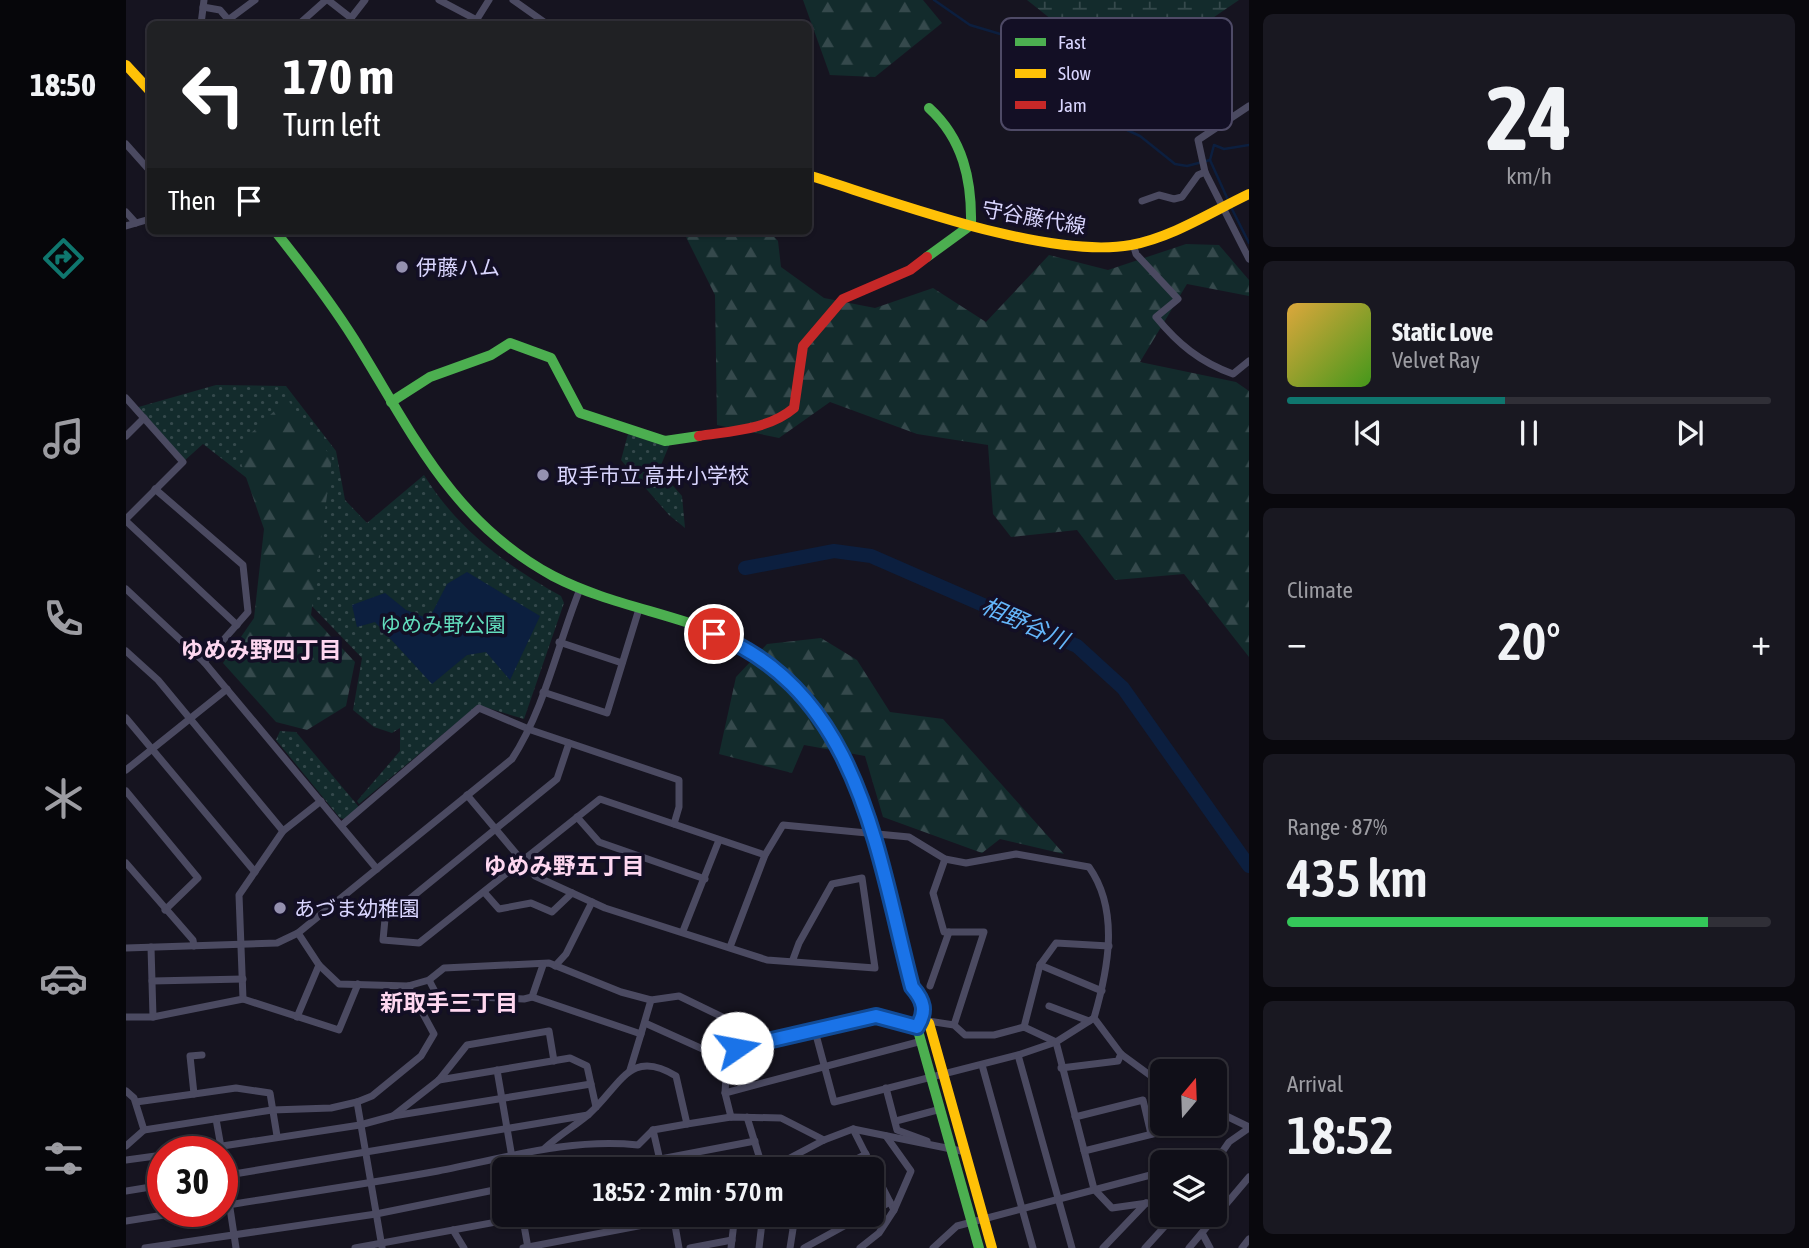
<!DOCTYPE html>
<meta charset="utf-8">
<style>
body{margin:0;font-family:"Asap Condensed","Noto Sans JP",sans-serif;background:#191821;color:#f1f3f6;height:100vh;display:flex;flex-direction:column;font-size:26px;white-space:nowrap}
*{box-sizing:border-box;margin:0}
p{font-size:23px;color:#9c9ca2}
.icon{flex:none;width:38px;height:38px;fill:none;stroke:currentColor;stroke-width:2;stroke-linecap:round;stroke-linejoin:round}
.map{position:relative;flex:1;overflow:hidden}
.panel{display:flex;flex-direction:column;gap:14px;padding:14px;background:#09080d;width:560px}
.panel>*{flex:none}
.guide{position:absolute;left:21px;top:21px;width:665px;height:214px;border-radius:10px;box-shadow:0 2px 5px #0004,0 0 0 2px #302f37;background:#202124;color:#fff;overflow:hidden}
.needle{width:46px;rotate:19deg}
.buttons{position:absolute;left:1024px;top:1059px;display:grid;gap:14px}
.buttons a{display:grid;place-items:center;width:77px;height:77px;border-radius:10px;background:#100f18;box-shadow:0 2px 5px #0004,0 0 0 2px #302f37;font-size:35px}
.speed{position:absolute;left:21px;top:1136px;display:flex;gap:14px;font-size:35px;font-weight:700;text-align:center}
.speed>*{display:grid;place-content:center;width:91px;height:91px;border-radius:50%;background:#100f18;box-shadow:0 2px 5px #0004,0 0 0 2px #302f37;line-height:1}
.speed .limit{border:10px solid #d22;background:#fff;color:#111}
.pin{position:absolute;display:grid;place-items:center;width:60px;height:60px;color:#fff;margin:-30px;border:4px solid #fff;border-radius:50%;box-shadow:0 2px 7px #0007}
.me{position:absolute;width:77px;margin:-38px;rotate:78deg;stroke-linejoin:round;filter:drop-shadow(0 0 5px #0008)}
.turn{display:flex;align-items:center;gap:24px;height:147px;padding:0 21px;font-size:32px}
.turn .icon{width:91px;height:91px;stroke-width:2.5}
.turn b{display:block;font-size:49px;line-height:60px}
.then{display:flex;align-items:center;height:66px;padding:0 21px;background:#0003;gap:14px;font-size:26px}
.big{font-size:52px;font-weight:600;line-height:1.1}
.panel .widget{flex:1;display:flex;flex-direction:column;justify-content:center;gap:10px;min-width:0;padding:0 24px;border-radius:10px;background:#191821}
.panel .dial{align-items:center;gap:0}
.dial b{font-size:91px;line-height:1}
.song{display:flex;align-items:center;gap:21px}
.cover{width:84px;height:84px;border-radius:10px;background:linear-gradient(135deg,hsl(40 70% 55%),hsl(100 70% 35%))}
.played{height:7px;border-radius:4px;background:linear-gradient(90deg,#0f766e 45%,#302f37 45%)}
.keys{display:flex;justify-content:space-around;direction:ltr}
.heat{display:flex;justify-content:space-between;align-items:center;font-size:38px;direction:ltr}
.charge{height:10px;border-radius:5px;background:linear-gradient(90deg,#34c759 87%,#302f37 0)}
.trip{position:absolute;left:366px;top:1157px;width:392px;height:70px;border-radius:10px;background:#100f18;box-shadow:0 2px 5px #0004,0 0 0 2px #302f37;font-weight:600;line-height:70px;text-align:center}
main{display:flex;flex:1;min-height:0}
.tab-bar{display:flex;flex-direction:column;width:126px;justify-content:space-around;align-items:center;background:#06060a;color:#9c9ca2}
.tab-bar .icon{width:49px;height:49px}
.tab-bar .active{color:#0f766e}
.tab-bar b{font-size:32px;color:#f1f3f6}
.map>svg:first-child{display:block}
.grass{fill:url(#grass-dots)}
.forest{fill:url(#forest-firs)}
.wetland{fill:url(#wetland-marsh)}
.water{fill:#0c1f3f}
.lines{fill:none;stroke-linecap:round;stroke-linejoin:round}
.stream{stroke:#0c1f3f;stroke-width:2.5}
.river{stroke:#0c1f3f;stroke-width:14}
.street{stroke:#4b4a61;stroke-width:7}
.fast{stroke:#4caf50;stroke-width:10}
.slow{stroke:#ffc107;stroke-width:10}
.jam{stroke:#c62828;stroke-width:10}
.route-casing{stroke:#114b97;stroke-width:18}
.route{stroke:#1a73e8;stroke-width:12}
.poi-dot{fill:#9591b0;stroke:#130f25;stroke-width:2.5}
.labels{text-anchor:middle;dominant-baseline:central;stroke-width:7;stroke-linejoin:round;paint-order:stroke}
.street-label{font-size:21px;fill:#d9d5fe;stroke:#130f25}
.poi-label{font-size:21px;fill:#d9d5fe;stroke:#130f25;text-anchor:start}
.park-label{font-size:21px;fill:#62ddbd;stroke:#130f25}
.water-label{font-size:23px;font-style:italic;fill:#65b7fb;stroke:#130f25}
.neighbourhood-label{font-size:23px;font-weight:bold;fill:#fed7f0;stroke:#130f25}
.key{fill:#130f25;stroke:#4e4a66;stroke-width:2}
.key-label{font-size:19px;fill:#d9d5fe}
</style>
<main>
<nav class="tab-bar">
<b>18:50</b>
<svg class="icon active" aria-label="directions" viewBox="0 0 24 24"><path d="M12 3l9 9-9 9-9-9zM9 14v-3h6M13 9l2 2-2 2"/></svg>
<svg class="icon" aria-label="music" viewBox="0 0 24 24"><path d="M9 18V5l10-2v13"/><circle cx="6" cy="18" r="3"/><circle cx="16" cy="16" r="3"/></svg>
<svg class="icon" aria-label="phone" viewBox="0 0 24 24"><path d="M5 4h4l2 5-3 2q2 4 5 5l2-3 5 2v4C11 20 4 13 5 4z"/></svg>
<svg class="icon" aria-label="climate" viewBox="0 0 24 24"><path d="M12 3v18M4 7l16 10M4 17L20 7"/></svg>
<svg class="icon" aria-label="car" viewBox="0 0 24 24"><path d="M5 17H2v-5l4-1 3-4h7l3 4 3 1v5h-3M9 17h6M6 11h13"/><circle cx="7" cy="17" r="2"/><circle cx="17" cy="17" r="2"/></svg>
<svg class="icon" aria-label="filters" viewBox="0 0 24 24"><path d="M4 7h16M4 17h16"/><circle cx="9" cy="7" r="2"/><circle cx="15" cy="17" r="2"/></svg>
</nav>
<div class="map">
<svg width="1123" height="1248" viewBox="0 0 1123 1248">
<defs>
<pattern id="grass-dots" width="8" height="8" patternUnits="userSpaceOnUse" patternTransform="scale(1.75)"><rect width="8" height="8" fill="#132b2c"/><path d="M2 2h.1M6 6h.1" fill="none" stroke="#35494c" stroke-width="1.8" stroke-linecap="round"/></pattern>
<pattern id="forest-firs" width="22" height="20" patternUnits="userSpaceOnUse" patternTransform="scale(1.75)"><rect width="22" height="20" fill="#132b2c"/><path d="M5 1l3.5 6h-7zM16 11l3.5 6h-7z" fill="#35494c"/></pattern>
<pattern id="wetland-marsh" width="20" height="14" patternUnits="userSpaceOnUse" patternTransform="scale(1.75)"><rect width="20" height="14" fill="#132b2c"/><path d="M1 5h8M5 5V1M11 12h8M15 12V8" fill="none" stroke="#35494c"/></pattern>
</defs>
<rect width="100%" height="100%" fill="#161420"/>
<!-- grass -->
<g class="grass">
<path d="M90,385L160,386L210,451L219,500L241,523L298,475C332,530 380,565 435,596L438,603L398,719L352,705L233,804L231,801L274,751V728L266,733L248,727L227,710L236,658L182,602L131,486L77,444L57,462L9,408Z"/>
<polygon points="503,430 545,441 533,470 556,496 559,528 543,515 495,460"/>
<polygon points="154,731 170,732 233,807 218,819 214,818 150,740"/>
</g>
<!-- forest -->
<g class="forest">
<polygon points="677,0 797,0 816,23 749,77 704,75"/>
<polygon points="557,231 643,231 652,241 655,267 698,298 749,308 807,288 860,322 923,255 982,270 1060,244 1093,245 1123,280 1123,296 1061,284 1014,362 1110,382 1123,391 1123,657 1058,574 989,580 951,530 885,537 867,514 862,445 791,434 704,402 653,438 591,425 589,295"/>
<polygon points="161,399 206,458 185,615 229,662 220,706 181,730 150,722 97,663 128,618 138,529 114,460 122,436"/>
<polygon points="695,638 731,660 764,712 817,719 938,854 874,839 856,853 757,817 739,756 678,745 666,773 593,754 610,677 641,644"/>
</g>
<!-- wetland -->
<polygon class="wetland" points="901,0 1113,0 1075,26 1081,38 1061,55 1070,70 1036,89 1019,92 1013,89"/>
<!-- water -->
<polygon class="water" points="341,572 414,616 384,680 360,652 341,655 306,684 249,622 231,627 226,605 259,593 280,610 303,619 321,584"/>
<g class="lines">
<!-- stream -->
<g class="stream">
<polyline points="808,0 844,25 891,39 924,64 957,105 971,116 1014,136 1049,164 1061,166 1084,160"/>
<polyline points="1102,200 1084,160 1088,145 1098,149 1123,145"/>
<polyline points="1104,205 1123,243"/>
</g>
<!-- river -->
<polyline class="river" points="619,568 708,551 745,556 951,646 997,688 1123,866"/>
<!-- street -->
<g class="street">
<polyline points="202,0 225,18 227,24"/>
<polyline points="313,0 349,19"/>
<polyline points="387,0 421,24"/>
<polyline points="77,7 94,10 106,24"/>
<polyline points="225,18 239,0"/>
<polyline points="102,20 129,0"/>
<polyline points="75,24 78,0"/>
<polyline points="173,24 200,0"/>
<polyline points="348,24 363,0"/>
<polyline points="1123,106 1072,140 1079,172 1123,259"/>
<polyline points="0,144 24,171"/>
<polyline points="1016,201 1033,195 1048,199 1056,197 1072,175 1079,172"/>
<polyline points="0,212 10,223"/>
<polyline points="0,226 24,219"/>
<path d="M1007,244L1010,254L1052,299L1030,317C1052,344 1074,362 1107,374L1123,361"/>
<polyline points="0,398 57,462 0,519"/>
<polyline points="0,436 18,418"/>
<polyline points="29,489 117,565 122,612 78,662"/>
<polyline points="0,521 111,625"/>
<polyline points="0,589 78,662 251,869"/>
<polyline points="433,642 496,663"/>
<polyline points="0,651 32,680 157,831"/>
<polyline points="417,692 481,713 513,609"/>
<polyline points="0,718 129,872"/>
<polyline points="443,743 431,779 259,919 257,940 293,943 474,799 639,855"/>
<polyline points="0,770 101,689"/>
<polyline points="0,791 72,878 39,910"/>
<polyline points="341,795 409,876 479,908 641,960 749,968 736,878 706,884 673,943 666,962"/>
<polyline points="451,817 473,842 579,879"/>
<polyline points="216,825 353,708 405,730 553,780 553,807 548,824"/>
<polyline points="819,859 807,893 818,932 858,932 828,1025"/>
<polyline points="0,863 67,940 68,946"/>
<polyline points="358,892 373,909 405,903 426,912 446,893"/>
<polyline points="557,931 593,840"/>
<polyline points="172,933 193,965 213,984 282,986 303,980 318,968 423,963 495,992 525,1000 553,996 615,1026 611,1048 601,1060 599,1093 605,1117"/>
<polyline points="25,947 27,1017 117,999 113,895 157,831 195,801"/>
<path d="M604,947L639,855L657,825L783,837L819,859L840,863L890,854L963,867C994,911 982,970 968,1018L995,1054L1036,1084"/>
<path d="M0,948L151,943L172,933L386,759C419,708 431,646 454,589"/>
<polyline points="914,965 976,991"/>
<polyline points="429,966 440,954 466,902"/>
<polyline points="303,980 315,1003 330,996 398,999 406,997 417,965"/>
<polyline points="26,981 117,979"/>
<polyline points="804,986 823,932"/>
<polyline points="406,997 515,1034 525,1000"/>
<polyline points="117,999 213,1030 232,984"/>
<polyline points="923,1006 963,1021"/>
<polyline points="0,1017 27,1017"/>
<polyline points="171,1017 193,965"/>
<polyline points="802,1021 828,1025 839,1035 868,1035 898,1027 930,1042 968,1189 986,1208 1036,1201"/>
<polyline points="519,1023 601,1060"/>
<polyline points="898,1027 914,965 930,943 983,946"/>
<polyline points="689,1031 708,1102 892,1055 930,1042 968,1018"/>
<polyline points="611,1048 750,1016 791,1027 793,1023"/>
<polyline points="76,1055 64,1056 68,1094 110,1088 144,1093 151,1136"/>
<polyline points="892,1055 946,1248"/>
<polyline points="856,1065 907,1248"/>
<polyline points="935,1068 992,1061 995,1054"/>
<polyline points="371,1070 388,1169"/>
<polyline points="504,1070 515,1034"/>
<polyline points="313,1080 444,1058 461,1066 470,1107"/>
<polyline points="760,1088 771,1130 801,1141"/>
<polyline points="0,1091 8,1098 18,1130 0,1146"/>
<polyline points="599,1093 796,1041"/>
<polyline points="10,1102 68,1094"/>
<polyline points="231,1102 256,1247"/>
<polyline points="1088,1110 1123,1127"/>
<polyline points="267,1116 313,1080 341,1045 423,1031 428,1061"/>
<polyline points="621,1117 637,1169"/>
<polyline points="949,1117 1017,1100 1025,1134"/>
<polyline points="90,1119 95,1147"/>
<polyline points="770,1121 815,1109"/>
<polyline points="727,1129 768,1210 753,1233 734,1248"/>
<polyline points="18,1130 146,1110 205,1108 231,1102 246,1096 295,1056 308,1034 282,986"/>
<polyline points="760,1136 785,1171 768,1210"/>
<path d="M419,1148C433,1135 449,1126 463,1114C494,1087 503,1047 550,1076L561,1124L605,1117L655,1118L698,1140"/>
<polyline points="958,1151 1067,1124"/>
<polyline points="57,1152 234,1125 267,1116 465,1084"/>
<polyline points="96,1155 110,1248"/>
<polyline points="0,1160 37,1155"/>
<polyline points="1076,1162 1092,1158 1103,1142 1123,1128"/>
<polyline points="482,1169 629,1141"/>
<polyline points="536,1169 527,1130 561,1124"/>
<polyline points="643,1169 698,1140 727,1129 840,1152"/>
<polyline points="711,1169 740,1154"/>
<polyline points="1088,1173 1095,1166 1092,1158"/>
<polyline points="96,1176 462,1115"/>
<polyline points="0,1191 37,1185"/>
<path d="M96,1206C168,1194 241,1184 312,1171C380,1158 443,1138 512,1145L527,1130"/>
<polyline points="746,1212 764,1202"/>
<polyline points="396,1214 402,1248"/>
<polyline points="547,1214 553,1248"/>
<polyline points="659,1214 667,1229 664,1248"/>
<polyline points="1068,1214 1081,1226"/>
<polyline points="0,1221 63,1211"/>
<polyline points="665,1224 683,1214"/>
<polyline points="327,1230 338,1248"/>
<polyline points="1076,1233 1084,1248"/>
<polyline points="19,1248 250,1214 378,1188"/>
<polyline points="229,1248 414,1214"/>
<polyline points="397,1248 575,1214"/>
<polyline points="564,1248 606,1240"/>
<polyline points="605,1248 609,1214"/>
<polyline points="633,1248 637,1214"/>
<polyline points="678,1248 740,1214"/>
<polyline points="807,1248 831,1226 1036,1172"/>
<polyline points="977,1248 1020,1203"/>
<polyline points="1019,1248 1050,1214"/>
<polyline points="1063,1248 1123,1177"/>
<polyline points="1116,1248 1123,1239"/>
</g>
<!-- fast -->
<g class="fast">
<path d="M149,231C177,266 204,301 228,339C286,432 325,521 427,576C475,601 528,610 578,628"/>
<path d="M801,257L845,225C846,180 837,139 803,108"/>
<polyline points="265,402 304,377 365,355 384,343 425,358 454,413 539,441 573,436"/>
<polyline points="768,914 786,987 797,1002 798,1016"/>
<polyline points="791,1027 853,1248"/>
</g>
<!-- slow -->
<g class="slow">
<polyline points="0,65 24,91"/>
<path d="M682,175C766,201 921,260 1005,245C1047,237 1085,212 1123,194"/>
<path d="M578,628C700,673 741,799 768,914"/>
<polyline points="803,1023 866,1248"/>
</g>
<!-- jam -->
<path class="jam" d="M573,436C605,431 642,430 668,408L677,346L717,299L784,270L801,257"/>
</g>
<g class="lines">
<defs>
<path id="route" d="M588,634C734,692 751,854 786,987C798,1001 801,1011 791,1027L750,1016L611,1048"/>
</defs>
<!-- route casing -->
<use href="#route" class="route-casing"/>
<!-- route -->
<use href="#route" class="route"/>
</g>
<!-- markers -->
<g class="poi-dot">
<circle cx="276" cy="267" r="7"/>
<circle cx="417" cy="475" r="7"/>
<circle cx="154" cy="908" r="7"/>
</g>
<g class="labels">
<!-- street labels -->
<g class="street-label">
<text transform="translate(908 217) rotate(10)">守谷藤代線</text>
</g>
<!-- poi labels -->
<g class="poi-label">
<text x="290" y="267">伊藤ハム</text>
<text x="431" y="475">取手市立 高井小学校</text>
<text x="168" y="908">あづま幼稚園</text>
</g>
<!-- park labels -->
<g class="park-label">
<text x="317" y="624">ゆめみ野公園</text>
</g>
<!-- water labels -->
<g class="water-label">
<text transform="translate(899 623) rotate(24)">相野谷川</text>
</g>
<!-- neighbourhood labels -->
<g class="neighbourhood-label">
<text x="135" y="650">ゆめみ野四丁目</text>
<text x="438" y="866">ゆめみ野五丁目</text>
<text x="323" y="1003">新取手三丁目</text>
</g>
</g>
<!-- legend -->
<rect x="875" y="18" width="231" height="112" rx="10" class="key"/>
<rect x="889" y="38" width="31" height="8" fill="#4caf50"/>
<rect x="889" y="69" width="31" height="9" fill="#ffc107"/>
<rect x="889" y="101" width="31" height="8" fill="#c62828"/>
<g class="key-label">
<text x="932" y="49">Fast</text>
<text x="932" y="80">Slow</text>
<text x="932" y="112">Jam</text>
</g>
</svg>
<div class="buttons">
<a><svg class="needle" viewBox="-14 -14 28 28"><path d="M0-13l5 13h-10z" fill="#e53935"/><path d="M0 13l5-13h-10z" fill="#9c9ca2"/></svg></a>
<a><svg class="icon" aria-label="layers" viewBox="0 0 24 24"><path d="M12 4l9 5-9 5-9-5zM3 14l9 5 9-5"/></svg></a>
</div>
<div class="speed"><div class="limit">30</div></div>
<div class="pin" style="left:588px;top:634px;background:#d93025"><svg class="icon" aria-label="arrive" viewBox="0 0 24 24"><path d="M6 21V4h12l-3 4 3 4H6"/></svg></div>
<svg class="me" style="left:611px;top:1048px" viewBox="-20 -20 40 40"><circle r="19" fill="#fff"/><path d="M0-13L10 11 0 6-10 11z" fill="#1a73e8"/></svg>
<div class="trip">18:52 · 2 min · 570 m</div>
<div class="guide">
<div class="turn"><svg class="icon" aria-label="left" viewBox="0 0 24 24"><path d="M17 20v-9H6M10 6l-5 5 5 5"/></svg><div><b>170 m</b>Turn left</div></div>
<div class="then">Then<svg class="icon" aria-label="arrive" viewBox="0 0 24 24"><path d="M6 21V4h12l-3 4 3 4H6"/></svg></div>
</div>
</div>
<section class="panel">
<div class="widget dial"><b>24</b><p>km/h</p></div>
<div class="widget">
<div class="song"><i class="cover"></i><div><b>Static Love</b><p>Velvet Ray</p></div></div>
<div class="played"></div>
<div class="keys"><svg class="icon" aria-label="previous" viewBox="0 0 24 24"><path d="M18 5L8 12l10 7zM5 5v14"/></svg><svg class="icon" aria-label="pause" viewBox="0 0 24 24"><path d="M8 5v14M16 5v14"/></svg><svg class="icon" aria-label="next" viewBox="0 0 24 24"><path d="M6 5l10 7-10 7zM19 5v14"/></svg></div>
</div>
<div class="widget"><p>Climate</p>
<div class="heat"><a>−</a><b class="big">20°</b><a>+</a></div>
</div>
<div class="widget"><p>Range · 87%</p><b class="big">435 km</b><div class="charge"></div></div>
<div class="widget"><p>Arrival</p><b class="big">18:52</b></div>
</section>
</main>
